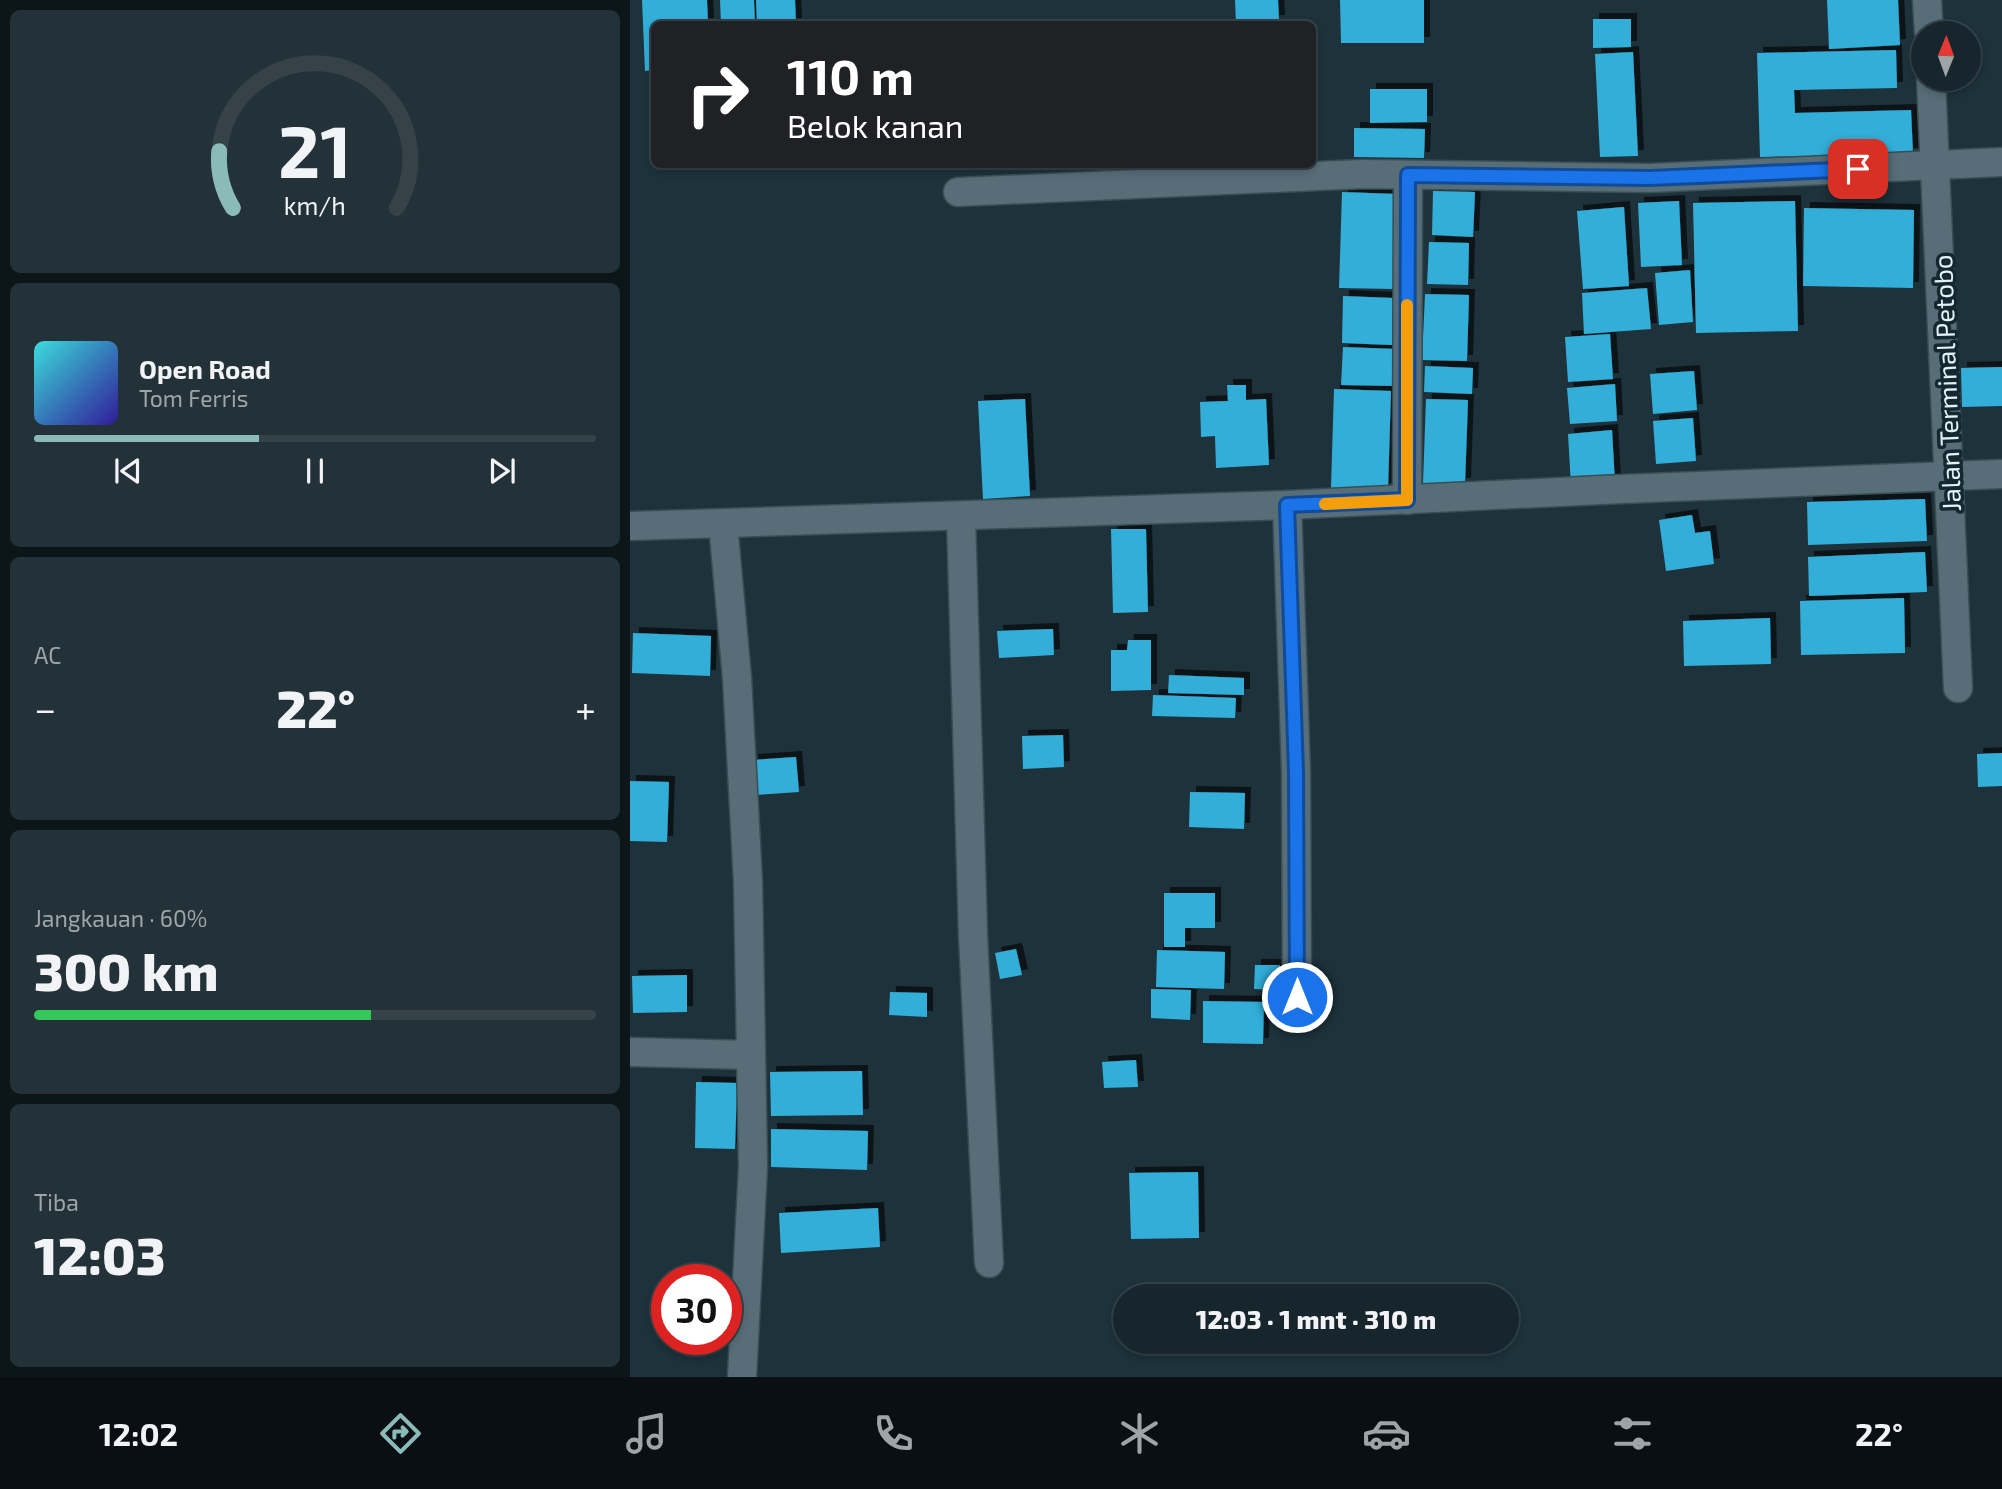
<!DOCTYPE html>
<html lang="id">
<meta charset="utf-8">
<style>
body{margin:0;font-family:"Exo 2",sans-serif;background:#233238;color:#f1f3f6;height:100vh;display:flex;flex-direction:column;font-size:26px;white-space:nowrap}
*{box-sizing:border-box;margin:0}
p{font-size:23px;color:#9ea5a9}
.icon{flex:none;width:38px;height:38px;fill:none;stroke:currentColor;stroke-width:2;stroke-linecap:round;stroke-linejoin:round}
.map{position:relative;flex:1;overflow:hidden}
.side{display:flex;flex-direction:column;gap:10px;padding:10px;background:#0c1518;width:630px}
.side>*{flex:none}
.guide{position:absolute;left:21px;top:21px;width:665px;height:147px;border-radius:10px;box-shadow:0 4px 10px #0003,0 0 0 2px #354348;background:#202124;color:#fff;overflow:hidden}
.needle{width:46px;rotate:1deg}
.tools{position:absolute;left:1281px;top:21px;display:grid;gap:14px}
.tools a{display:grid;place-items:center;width:70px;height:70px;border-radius:50%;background:#16262c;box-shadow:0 4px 10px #0003,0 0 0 2px #354348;font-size:35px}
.speed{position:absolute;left:21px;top:1264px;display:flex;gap:14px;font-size:35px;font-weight:700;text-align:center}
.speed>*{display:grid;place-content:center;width:91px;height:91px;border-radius:50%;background:#16262c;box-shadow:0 4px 10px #0003,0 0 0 2px #354348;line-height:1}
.speed .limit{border:10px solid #d22;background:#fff;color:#111}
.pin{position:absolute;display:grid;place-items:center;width:60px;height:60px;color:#fff;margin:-30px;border-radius:14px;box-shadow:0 4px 10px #0006}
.me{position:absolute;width:77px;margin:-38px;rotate:0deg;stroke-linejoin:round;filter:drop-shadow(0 0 5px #0008)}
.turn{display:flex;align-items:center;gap:24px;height:147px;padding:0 21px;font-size:32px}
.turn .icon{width:91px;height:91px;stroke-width:2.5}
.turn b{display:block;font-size:49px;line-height:60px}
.big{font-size:52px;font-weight:800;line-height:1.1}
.side .widget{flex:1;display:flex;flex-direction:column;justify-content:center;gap:10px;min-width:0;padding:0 24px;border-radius:10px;background:#233238}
.side .dial{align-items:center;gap:0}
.dial svg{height:182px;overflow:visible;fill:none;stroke:#354348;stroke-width:7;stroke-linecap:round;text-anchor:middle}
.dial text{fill:#f1f3f6;stroke:none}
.song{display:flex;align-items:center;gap:21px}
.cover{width:84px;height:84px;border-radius:10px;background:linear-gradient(135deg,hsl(180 70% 55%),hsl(250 70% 35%))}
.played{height:7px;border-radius:4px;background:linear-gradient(90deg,#8bbbb9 40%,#354348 40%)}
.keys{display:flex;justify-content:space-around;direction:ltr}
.heat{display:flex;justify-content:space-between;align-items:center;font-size:38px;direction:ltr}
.charge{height:10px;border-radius:5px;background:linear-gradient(90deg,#34c759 60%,#354348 0)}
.trip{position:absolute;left:483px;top:1284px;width:406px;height:70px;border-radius:35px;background:#16262c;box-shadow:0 4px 10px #0003,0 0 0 2px #354348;font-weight:800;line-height:70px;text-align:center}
.tab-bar{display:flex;height:112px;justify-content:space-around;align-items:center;background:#090f12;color:#9ea5a9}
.tab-bar .icon{width:49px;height:49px}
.tab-bar .on{color:#8bbbb9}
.tab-bar b{font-size:32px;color:#f1f3f6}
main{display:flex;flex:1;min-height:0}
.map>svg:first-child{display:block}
.building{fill:#32aed9;filter:url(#shadow)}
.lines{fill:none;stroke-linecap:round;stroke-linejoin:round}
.street-casing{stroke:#3a4d55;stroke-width:31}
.street{stroke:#576e78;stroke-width:28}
.route-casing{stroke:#114b97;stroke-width:18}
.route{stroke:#1a73e8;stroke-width:12}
.slow{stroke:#f59e0b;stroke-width:12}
.labels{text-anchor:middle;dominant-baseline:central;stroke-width:7;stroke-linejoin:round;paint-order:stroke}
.street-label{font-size:26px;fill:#e3f0f5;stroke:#132831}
</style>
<main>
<section class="side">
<div class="widget dial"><svg viewBox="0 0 100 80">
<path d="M14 69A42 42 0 1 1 86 69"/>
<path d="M14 69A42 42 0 0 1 8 44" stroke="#8bbbb9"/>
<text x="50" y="56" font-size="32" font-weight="700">21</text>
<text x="50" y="72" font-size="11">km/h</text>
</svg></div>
<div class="widget">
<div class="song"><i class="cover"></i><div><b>Open Road</b><p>Tom Ferris</p></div></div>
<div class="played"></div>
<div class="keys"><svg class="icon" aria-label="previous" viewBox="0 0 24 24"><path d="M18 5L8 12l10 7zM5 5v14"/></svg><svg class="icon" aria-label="pause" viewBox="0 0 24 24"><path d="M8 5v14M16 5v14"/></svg><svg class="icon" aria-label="next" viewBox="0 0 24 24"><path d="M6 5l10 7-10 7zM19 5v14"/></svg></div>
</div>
<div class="widget"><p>AC</p>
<div class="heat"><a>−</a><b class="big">22°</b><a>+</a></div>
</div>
<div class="widget"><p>Jangkauan · 60%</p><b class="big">300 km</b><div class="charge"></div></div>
<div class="widget"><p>Tiba</p><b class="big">12:03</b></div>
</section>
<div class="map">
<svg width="1372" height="1377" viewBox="0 0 1372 1377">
<defs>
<filter id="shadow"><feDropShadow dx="6" dy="-6" stdDeviation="0" flood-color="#0009"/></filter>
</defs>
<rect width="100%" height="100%" fill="#1d323b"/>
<!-- building -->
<g class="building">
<polygon points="12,0 77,0 78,24 24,24 24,70 15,71"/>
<polygon points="90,0 124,0 125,24 91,24"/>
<polygon points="126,0 165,0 166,24 127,24"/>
<polygon points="605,0 648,0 649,21 606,23"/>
<polygon points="710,0 794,0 794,43 711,43"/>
<polygon points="1197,0 1268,0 1270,45 1199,49"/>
<polygon points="963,19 1001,19 1001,47 963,48"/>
<polygon points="1266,50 1267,88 1164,90 1165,113 1281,110 1283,154 1130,157 1127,53"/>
<polygon points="1003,52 1008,156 970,157 965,54"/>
<polygon points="740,89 797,89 797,122 740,123"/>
<polygon points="724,128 795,129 794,158 724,157"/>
<polygon points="803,191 845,192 843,237 802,235"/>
<polygon points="712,192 766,194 763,289 709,288"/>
<polygon points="1049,201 1052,265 1011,267 1008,203"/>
<polygon points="1165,201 1168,331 1066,333 1063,203"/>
<polygon points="994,207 999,286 953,289 947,211"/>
<polygon points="1174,208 1284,210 1283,288 1173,286"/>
<polygon points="799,242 839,243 838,285 797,284"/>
<polygon points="1060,270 1063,322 1029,325 1025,273"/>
<polygon points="1017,288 1021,329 954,334 952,293"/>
<polygon points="795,294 839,295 837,361 792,360"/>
<polygon points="713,296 763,298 762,345 712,343"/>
<polygon points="980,334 983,379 938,382 935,337"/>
<polygon points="713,347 766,349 765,386 711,385"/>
<polygon points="795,366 843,368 842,394 794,392"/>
<polygon points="1372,367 1372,406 1332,407 1331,368"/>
<polygon points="1064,371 1067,410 1023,414 1020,374"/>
<polygon points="985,384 987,421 940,424 937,388"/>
<polygon points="597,385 616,385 616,400 636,399 639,465 586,468 585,436 571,437 570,402 598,401"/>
<polygon points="704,389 761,391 758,489 701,488"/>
<polygon points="395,399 400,496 353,499 348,401"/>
<polygon points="796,399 838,400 835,484 793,483"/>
<polygon points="1063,418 1066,461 1026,464 1023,421"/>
<polygon points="982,430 985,483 941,486 938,434"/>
<polygon points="1295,499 1297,541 1178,545 1177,502"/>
<polygon points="1062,515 1065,533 1080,531 1084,564 1036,571 1029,520"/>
<polygon points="481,529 516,529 518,612 483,613"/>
<polygon points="1295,552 1297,592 1179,596 1178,557"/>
<polygon points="1274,598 1275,653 1171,655 1170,601"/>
<polygon points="1140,618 1141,664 1054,666 1053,621"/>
<polygon points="423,629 424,655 369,658 367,631"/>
<polygon points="3,633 81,636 80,676 2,673"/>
<polygon points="498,640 521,640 521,690 481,691 481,650 497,650"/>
<polygon points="539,675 614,678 614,695 538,693"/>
<polygon points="523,695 606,698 605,718 522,716"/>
<polygon points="433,735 434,767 393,769 392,736"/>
<polygon points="1372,753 1372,786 1348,787 1347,754"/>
<polygon points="166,757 169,792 125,795 122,760"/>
<polygon points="0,781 39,782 37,842 0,841"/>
<polygon points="560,792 615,793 614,829 559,827"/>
<polygon points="534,893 585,893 585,928 555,928 555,947 534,947"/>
<polygon points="386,949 392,975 370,979 365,953"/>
<polygon points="527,950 595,952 594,989 526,987"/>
<polygon points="625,965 650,965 650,990 624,989"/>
<polygon points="57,975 57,1012 3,1013 2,976"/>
<polygon points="521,989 561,990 560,1020 521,1018"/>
<polygon points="260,992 297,993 297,1017 259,1015"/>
<polygon points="573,1001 634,1002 633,1044 573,1043"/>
<polygon points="506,1060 508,1087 474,1088 472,1062"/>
<polygon points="232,1071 233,1115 141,1116 140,1072"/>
<polygon points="66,1082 107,1083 105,1149 65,1148"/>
<polygon points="141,1129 238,1131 237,1170 141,1167"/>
<polygon points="568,1172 569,1238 501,1239 499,1173"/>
<polygon points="248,1208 250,1247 151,1253 149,1213"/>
</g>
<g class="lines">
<defs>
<g id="street">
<polyline points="1297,0 1299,33"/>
<polyline points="1301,79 1328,688"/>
<polyline points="328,192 733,174 1020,178 1372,162"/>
<polyline points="777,500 778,175"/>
<polyline points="657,505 666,772 667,997"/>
<polyline points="331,517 343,935 359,1263"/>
<polyline points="93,524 107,678 118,882 123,1167 112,1377"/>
<polyline points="0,526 657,505 992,489 1372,474"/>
<polyline points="0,1052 120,1055"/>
</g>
</defs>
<!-- street casing -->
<use href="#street" class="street-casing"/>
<!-- street -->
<use href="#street" class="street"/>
</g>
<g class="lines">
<defs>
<polyline id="route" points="667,997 666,772 657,505 777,500 778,175 1020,178 1228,169"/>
</defs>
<!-- route casing -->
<use href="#route" class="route-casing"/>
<!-- route -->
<use href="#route" class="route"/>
<!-- slow -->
<polyline class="slow" points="695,504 777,500 777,305"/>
</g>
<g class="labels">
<!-- street labels -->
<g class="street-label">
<text transform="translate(1316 383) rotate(-92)">Jalan Terminal Petobo</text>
</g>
</g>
</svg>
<div class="tools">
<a><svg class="needle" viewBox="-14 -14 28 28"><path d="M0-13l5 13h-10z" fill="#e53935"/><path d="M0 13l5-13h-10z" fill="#9ea5a9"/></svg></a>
</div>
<div class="speed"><div class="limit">30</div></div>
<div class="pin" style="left:1228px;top:169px;background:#d93025"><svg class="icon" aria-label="arrive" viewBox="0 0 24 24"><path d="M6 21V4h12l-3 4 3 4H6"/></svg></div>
<svg class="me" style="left:667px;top:997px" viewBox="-20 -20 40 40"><circle r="17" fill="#1a73e8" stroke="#fff" stroke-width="3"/><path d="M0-11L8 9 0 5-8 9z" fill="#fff"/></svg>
<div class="trip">12:03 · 1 mnt · 310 m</div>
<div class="guide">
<div class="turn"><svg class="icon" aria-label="right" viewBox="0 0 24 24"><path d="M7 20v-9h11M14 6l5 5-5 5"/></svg><div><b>110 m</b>Belok kanan</div></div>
</div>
</div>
</main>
<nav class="tab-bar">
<b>12:02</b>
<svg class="icon on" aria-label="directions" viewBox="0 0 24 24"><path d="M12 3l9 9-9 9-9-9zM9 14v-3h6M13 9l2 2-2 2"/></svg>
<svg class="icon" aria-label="music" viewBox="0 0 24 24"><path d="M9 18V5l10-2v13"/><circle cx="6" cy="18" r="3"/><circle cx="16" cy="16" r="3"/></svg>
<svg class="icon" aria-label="phone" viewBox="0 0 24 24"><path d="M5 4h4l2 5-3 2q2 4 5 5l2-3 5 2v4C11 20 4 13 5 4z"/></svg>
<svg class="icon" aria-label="climate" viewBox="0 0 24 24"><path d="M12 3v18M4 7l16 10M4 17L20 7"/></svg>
<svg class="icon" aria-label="car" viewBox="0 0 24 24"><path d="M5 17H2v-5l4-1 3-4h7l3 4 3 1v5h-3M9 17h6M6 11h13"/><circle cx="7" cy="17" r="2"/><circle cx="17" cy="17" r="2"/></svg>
<svg class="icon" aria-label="filters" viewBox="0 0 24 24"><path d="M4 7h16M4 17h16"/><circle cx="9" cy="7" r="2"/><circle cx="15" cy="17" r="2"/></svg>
<b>22°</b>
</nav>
